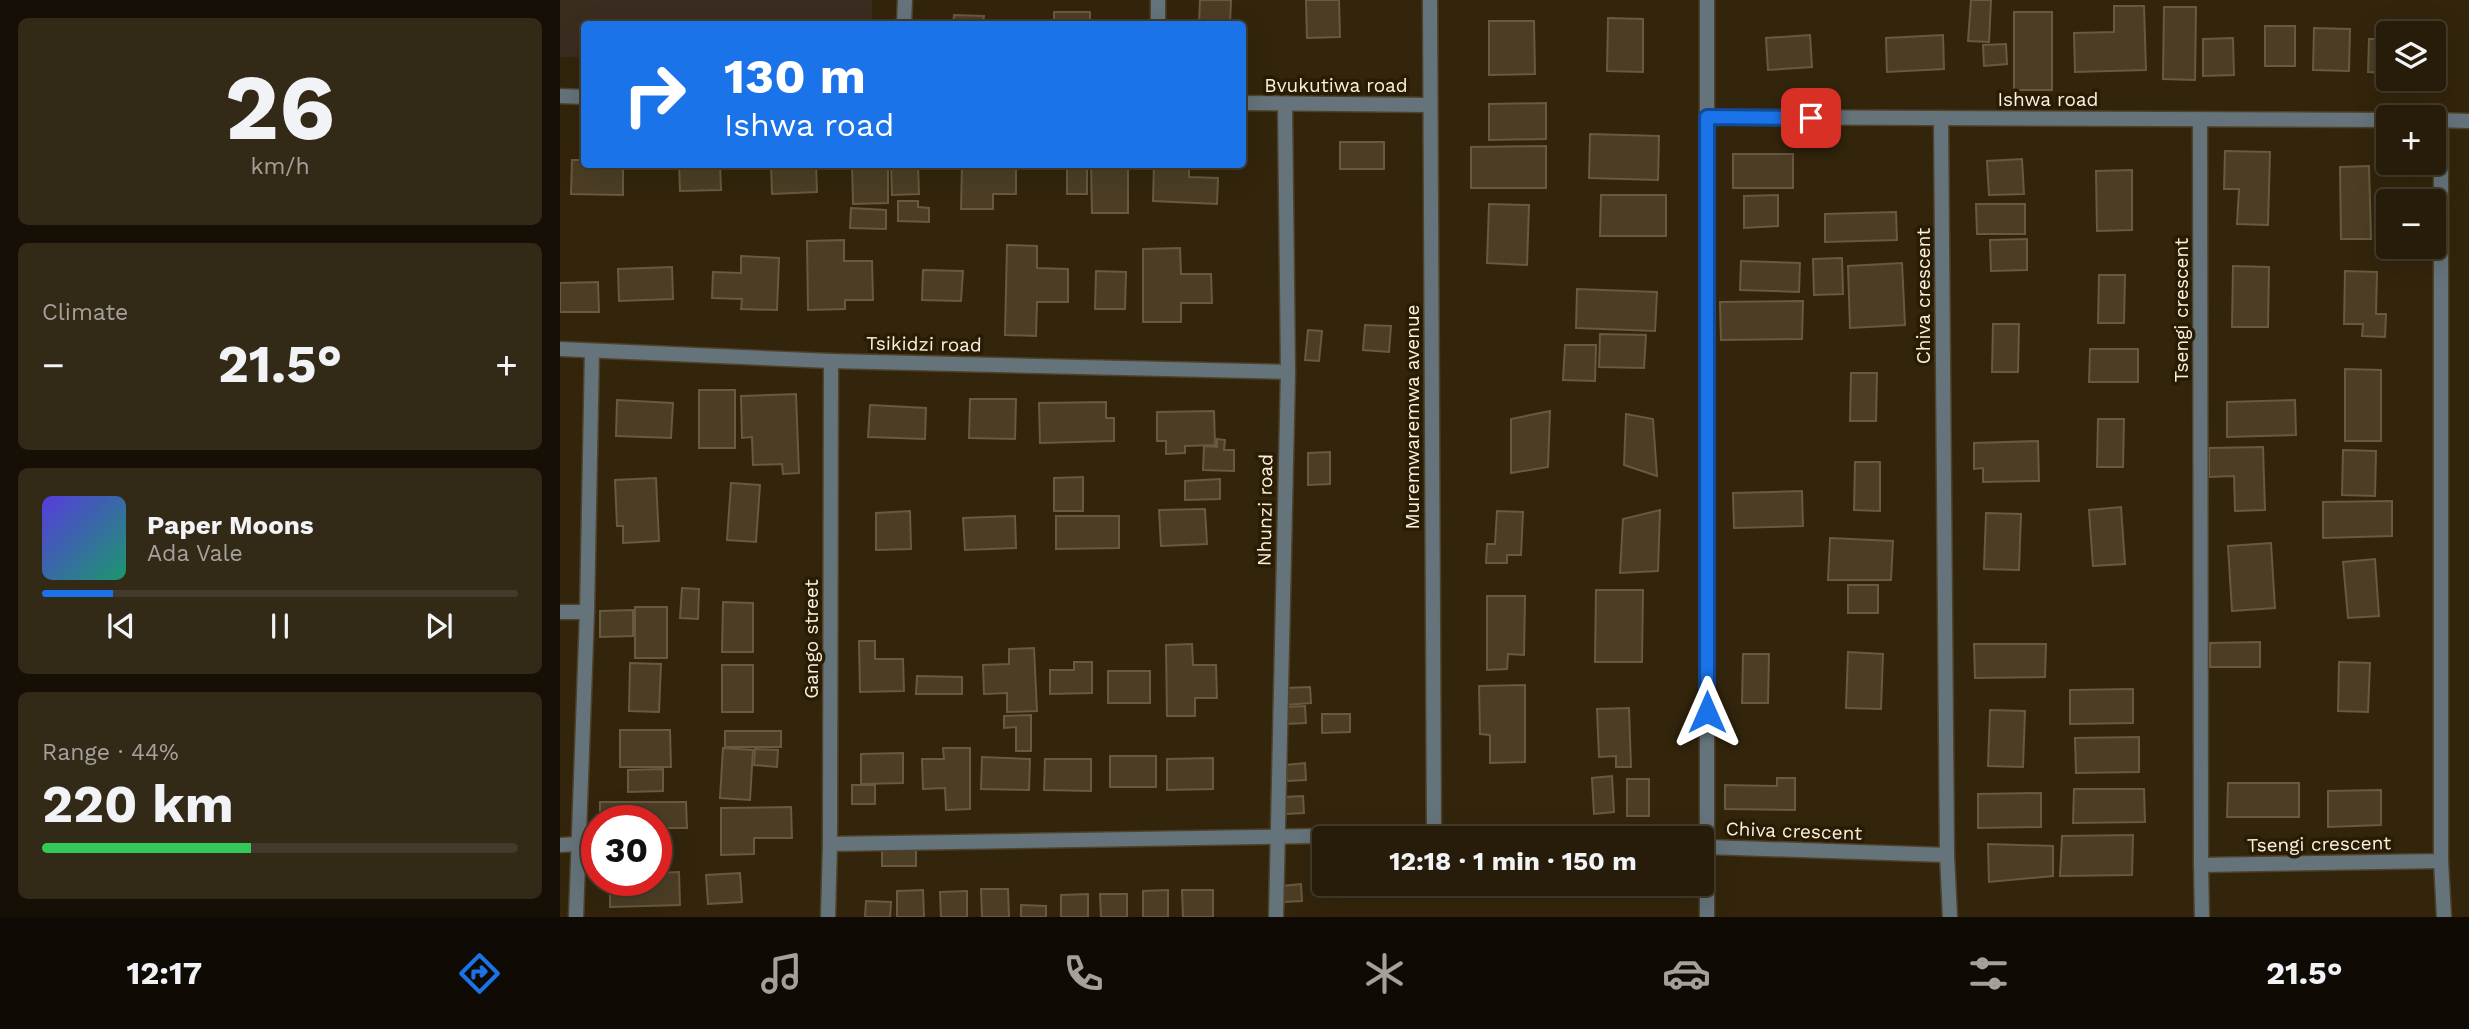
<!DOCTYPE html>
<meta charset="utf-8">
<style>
body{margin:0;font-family:"Work Sans",sans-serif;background:#322917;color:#f1f3f6;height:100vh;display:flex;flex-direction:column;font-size:26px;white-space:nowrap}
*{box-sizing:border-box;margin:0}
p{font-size:23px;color:#a4a19c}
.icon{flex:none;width:38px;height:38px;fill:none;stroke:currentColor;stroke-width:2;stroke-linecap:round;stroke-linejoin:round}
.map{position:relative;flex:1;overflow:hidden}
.drawer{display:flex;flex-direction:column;gap:18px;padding:18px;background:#150f05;width:560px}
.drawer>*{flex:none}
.banner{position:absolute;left:21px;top:21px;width:665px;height:147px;border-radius:7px;box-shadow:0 7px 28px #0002,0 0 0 2px #423a2a;background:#1a73e8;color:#fff;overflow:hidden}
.controls{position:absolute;left:1816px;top:21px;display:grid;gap:14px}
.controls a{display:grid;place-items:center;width:70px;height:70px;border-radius:7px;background:#261c09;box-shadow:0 7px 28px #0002,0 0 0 2px #423a2a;font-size:35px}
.speed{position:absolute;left:21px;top:805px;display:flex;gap:14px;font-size:35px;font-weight:700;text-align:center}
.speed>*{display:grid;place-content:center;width:91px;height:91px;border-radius:50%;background:#261c09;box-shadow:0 7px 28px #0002,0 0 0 2px #423a2a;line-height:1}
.speed .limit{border:10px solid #d22;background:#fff;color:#111}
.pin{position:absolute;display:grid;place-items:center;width:60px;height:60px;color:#fff;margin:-30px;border-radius:14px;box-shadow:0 4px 10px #0006}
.me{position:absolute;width:77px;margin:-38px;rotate:0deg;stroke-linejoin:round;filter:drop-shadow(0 0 5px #0008)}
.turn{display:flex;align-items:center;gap:24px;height:147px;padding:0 28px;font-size:32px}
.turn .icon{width:91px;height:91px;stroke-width:2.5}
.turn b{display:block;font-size:49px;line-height:60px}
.big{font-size:52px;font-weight:700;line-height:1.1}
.drawer .tile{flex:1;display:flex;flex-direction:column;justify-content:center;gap:10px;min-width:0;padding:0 24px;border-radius:10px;background:#322917}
.drawer .dial{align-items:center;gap:0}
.dial b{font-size:91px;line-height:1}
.song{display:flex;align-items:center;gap:21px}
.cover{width:84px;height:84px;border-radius:10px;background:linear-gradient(135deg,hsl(250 70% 55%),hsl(160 70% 35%))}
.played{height:7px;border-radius:4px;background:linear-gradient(90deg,#1a73e8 15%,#423a2a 15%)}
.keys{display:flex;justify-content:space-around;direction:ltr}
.heat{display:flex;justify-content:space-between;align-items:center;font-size:38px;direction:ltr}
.charge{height:10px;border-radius:5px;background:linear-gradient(90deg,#34c759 44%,#423a2a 0)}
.trip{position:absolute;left:752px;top:826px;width:402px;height:70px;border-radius:7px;background:#261c09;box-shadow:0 7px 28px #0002,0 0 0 2px #423a2a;font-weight:700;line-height:70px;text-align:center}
.tab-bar{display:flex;height:112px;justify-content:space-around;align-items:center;background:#0f0b04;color:#a4a19c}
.tab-bar .icon{width:49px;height:49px}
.tab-bar .current{color:#1a73e8}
.tab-bar b{font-size:32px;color:#f1f3f6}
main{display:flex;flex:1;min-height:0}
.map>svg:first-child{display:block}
.education{fill:#3b2c20}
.building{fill:#4c3e25;stroke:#68593f;stroke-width:2}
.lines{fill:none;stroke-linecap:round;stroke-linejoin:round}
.street-casing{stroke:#4f422a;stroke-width:17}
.street{stroke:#65737a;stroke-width:14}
.route-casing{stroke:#114b97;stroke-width:18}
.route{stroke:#1a73e8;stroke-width:12}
.labels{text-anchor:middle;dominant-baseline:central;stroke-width:7;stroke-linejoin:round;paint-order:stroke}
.street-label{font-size:19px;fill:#faf1e2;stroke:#291c03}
</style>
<main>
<section class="drawer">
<div class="tile dial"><b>26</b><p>km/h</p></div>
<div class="tile"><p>Climate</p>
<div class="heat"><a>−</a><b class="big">21.5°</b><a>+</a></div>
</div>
<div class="tile">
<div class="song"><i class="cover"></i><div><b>Paper Moons</b><p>Ada Vale</p></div></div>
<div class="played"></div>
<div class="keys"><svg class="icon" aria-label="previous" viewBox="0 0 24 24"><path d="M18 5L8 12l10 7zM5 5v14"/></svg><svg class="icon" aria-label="pause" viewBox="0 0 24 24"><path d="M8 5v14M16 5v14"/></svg><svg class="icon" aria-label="next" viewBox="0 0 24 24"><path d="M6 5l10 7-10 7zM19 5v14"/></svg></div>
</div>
<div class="tile"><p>Range · 44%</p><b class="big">220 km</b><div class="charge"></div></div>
</section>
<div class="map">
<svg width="1909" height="917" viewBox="0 0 1909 917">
<rect width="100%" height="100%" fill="#33250c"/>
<!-- education -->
<polygon class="education" points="0,0 312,0 312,24 24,24 24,57 0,57"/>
<!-- building -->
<g class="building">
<polygon points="640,0 671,0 670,24 639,24"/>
<polygon points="746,0 779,0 780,37 747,38"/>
<polygon points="1411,0 1431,0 1429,42 1408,41"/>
<polygon points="1554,6 1584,6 1586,70 1515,72 1514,33 1554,32"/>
<polygon points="1604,7 1636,7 1635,80 1603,79"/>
<rect x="494" y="12" width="36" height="12"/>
<rect x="1454" y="12" width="38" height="78"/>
<polygon points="394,15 424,16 423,24 393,24"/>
<polygon points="1048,18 1083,19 1083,72 1047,71"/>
<polygon points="929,21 974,21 975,74 929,75"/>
<rect x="1705" y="26" width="30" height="40"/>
<polygon points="1754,28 1790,29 1789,71 1753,70"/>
<polygon points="1250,35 1252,67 1208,70 1206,38"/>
<polygon points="1383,35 1384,69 1327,72 1326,38"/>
<polygon points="1673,38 1674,75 1643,76 1643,39"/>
<polygon points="1809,39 1829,39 1829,73 1808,72"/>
<polygon points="1446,44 1447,64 1424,66 1423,45"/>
<polygon points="986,103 986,139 929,140 929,104"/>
<polygon points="1030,134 1099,136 1098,180 1029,178"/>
<rect x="780" y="142" width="44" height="27"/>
<polygon points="986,146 986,188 911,188 911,147"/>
<polygon points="1665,151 1710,152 1708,225 1677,224 1679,189 1664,189"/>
<rect x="1173" y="154" width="60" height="34"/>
<polygon points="1462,159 1464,194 1429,195 1427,161"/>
<polygon points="12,160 24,160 24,164 63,164 63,195 11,194"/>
<polygon points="119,164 160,164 161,190 120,191"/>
<polygon points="211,164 256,164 257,192 212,194"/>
<polygon points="292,164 328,164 328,203 293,204"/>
<polygon points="331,164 358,164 359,194 332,195"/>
<polygon points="402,164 456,164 456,194 433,194 433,209 401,209"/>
<polygon points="531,164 568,164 568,213 532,213"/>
<polygon points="594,164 629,164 629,177 658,178 657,204 593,201"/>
<rect x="507" y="165" width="20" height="29"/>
<polygon points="1809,166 1811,239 1781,239 1780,167"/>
<polygon points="1572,170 1572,230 1537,231 1536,171"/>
<polygon points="1041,195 1106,195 1106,236 1040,236"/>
<polygon points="1218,195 1218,226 1184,228 1184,196"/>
<polygon points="338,201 358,201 358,207 369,208 369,222 338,221"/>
<polygon points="929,204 969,205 967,265 927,263"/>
<polygon points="1416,204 1465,204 1465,234 1417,234"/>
<polygon points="291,208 326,210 326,229 290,228"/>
<polygon points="1336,212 1337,240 1265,242 1265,214"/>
<polygon points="1467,239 1467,270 1431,271 1430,240"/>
<polygon points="284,240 284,261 312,261 313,300 285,300 285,309 248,310 247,241"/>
<polygon points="447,245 477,246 477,268 508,269 508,302 477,302 476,336 445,335"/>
<polygon points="620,248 621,274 651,274 652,303 621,303 621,322 583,322 583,249"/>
<polygon points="181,256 219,258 217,310 181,309 182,299 152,298 153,272 181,273"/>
<polygon points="1282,258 1283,294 1254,295 1253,259"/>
<polygon points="1181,261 1240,263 1239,292 1180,290"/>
<polygon points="1342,263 1345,325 1290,328 1288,266"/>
<polygon points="1673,266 1709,267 1708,327 1672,327"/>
<polygon points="112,267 113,299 59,301 58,269"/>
<polygon points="363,270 403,271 401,301 362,300"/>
<polygon points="536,271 566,272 565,309 535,309"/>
<polygon points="1785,271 1817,272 1816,314 1826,314 1825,337 1802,336 1803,324 1784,324"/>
<polygon points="1539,275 1565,275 1564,323 1538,323"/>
<polygon points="38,282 39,312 0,312 0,283"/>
<polygon points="1017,289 1097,292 1095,331 1016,328"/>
<polygon points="1243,301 1242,339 1161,340 1160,302"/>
<polygon points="1433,324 1459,324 1458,372 1432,372"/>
<polygon points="805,325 831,326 829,352 803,350"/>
<polygon points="748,330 762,331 759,361 745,360"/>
<polygon points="1040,334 1086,335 1084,368 1039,367"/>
<polygon points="1005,345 1036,345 1035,381 1003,380"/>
<polygon points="1530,349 1578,349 1578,382 1529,382"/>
<polygon points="1785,369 1821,370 1821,441 1785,441"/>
<polygon points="1291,373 1317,373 1316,421 1290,421"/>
<rect x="139" y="390" width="36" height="58"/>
<polygon points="236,394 239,473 223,474 222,464 193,465 192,437 182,438 181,396"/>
<polygon points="410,399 456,399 455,439 409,438"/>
<polygon points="57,400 113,403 111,438 56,436"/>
<polygon points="1735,400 1736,435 1667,437 1667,402"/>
<polygon points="546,402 546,418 554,418 554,441 480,443 479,403"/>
<polygon points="310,405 366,408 365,439 308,437"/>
<polygon points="654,411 655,445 625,446 625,453 606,454 606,441 597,441 597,412"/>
<polygon points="990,411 988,467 951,473 951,419"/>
<polygon points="1066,414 1093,419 1097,476 1064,465"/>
<polygon points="1538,419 1564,419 1563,467 1537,467"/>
<polygon points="657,439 665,440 664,450 674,450 674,471 643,470 644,446 657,447"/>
<polygon points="1478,441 1479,481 1423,482 1423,468 1414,469 1414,443"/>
<polygon points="1703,447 1705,510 1675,511 1674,476 1649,477 1649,448"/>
<polygon points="1783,450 1816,451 1815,496 1782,495"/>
<polygon points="770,452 770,484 748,485 748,453"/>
<polygon points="1295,462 1320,462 1320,511 1294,510"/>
<polygon points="523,477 523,511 494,511 494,478"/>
<polygon points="96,478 99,541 63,543 63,526 57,526 55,480"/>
<polygon points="660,479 660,499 625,500 625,481"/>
<polygon points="171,483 200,485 196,542 167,540"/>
<polygon points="1242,491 1243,526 1174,528 1173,493"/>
<polygon points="1832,501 1832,536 1763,538 1763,502"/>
<polygon points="1561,507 1565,564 1533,566 1529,510"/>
<polygon points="645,509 647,544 601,546 599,510"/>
<polygon points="1100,510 1098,571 1060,573 1063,519"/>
<polygon points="350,511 351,549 316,550 316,513"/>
<polygon points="937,511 963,512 961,555 947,555 947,563 926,563 927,544 935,544"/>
<polygon points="1426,513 1461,514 1459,570 1424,569"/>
<polygon points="455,516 456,548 405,550 403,518"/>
<polygon points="496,516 559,516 559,548 496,549"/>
<polygon points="1270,538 1333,541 1331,580 1268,580"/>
<polygon points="1711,543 1715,608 1672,611 1668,546"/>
<polygon points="1815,559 1819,616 1788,618 1783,562"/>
<rect x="1288" y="585" width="30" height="28"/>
<polygon points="122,588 139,589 138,619 120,618"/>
<polygon points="1036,590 1083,590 1082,662 1035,662"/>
<polygon points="927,596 965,596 964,655 948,654 947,669 927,670"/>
<polygon points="163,602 193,603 193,652 162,652"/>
<rect x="75" y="607" width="32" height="51"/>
<polygon points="73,610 73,636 40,637 40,611"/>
<polygon points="299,641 315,641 315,659 343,659 344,691 300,692"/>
<polygon points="1700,642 1700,667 1650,667 1650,643"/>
<polygon points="632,644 633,665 656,665 657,698 635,698 635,716 607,716 606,645"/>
<polygon points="1414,644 1486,644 1485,677 1415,678"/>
<polygon points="474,648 477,711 447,712 447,693 424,694 423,665 449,664 449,649"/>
<polygon points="1288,652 1323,654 1321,709 1286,708"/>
<polygon points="1183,654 1209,654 1208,703 1182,703"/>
<polygon points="514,662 532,662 532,693 490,694 490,670 514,670"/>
<polygon points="1779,662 1810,663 1808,712 1778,711"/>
<polygon points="70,663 101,664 99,712 69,711"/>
<rect x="162" y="665" width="31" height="47"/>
<rect x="548" y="671" width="42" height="32"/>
<polygon points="357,676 402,677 402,694 356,694"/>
<polygon points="965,685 965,762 930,763 930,735 920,734 919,686"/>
<polygon points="750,687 751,703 725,705 724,688"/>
<polygon points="1573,689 1573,723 1510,724 1510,690"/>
<polygon points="745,706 746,723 726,724 725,707"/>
<polygon points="1069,708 1071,767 1056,767 1056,756 1039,757 1037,709"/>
<polygon points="1430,710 1465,711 1463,767 1428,766"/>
<polygon points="762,714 790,714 790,732 762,733"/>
<polygon points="471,715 471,751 456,751 456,727 444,728 444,716"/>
<polygon points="60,730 110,730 111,767 60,767"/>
<rect x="165" y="731" width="56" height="16"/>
<polygon points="1579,737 1579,772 1516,773 1515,738"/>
<polygon points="163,748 193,750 190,800 160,798"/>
<polygon points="383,748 410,748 410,809 386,810 385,788 363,789 362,759 384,759"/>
<polygon points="195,749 218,750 217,767 194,765"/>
<polygon points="343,753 343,783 301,784 301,754"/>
<rect x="550" y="756" width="46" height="31"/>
<polygon points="422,757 470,759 469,790 421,789"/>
<polygon points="653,758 653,789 607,790 607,759"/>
<polygon points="485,759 531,759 531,791 484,790"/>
<polygon points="745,763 746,780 727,781 726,765"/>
<polygon points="103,769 103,791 68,792 68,770"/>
<polygon points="1052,776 1054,812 1034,814 1032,778"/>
<polygon points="1217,778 1235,778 1235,810 1165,809 1165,785 1217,786"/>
<rect x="1067" y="779" width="22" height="37"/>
<polygon points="1668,783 1739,783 1739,817 1667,817"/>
<rect x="292" y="785" width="23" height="19"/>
<polygon points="1514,789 1584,789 1585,822 1513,823"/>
<polygon points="1821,790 1821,825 1768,827 1768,791"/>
<polygon points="1481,793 1481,827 1418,828 1418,794"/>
<polygon points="743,796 744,813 725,814 724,797"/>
<polygon points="40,802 126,802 127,828 96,828 96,821 40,821"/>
<polygon points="231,807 232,838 194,838 194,854 161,855 161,808"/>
<polygon points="1091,826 1091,838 1002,838 1002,827"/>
<polygon points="980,827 980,838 908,838 908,828"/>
<polygon points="1573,835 1572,875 1500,876 1502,836"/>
<polygon points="1428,844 1493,846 1493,876 1429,882"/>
<rect x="322" y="848" width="34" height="18"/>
<polygon points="119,872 120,905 50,907 50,880 96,880 96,873"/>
<polygon points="180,873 182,902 148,904 146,875"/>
<polygon points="741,884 742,901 723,902 722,886"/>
<polygon points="1089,884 1110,884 1111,894 1090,895"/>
<polygon points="421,889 448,889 449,917 422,917"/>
<polygon points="363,890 364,917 337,917 337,891"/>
<polygon points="608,890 608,917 583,917 583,891"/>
<polygon points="622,890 653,890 653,917 623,917"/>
<polygon points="407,891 407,917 381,917 380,892"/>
<polygon points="528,894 528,917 501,917 501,895"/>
<polygon points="540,894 567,894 567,917 541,917"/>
<polygon points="306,901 331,902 330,917 305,917"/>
<polygon points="461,905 486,906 486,917 461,917"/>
</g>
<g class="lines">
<defs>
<g id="street">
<polyline points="1147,0 1147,847 1387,855 1381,118"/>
<polyline points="344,24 345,0"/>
<polyline points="598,24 598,0"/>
<polyline points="0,96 24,97"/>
<polyline points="682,103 869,105"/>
<polyline points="1147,117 1829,120"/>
<polyline points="1640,119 1641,865 1881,861 1881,120"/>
<polyline points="1874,120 1909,121"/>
<polyline points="0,349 271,361 728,372"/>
<polyline points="0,612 27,612"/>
<polyline points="270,844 874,834 870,0"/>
<polyline points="0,845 17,844"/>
<polyline points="1147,847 1147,917"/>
<polyline points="1387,855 1390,917"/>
<polyline points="1881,861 1884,917"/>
<polyline points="1641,865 1642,917"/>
<polyline points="16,917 27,612 32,351"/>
<polyline points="268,917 270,844 271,361"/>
<polyline points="716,917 728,372 725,104"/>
</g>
</defs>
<!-- street casing -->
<use href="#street" class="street-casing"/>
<!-- street -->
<use href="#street" class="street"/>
</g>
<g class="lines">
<defs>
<polyline id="route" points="1147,712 1147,117 1251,118"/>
</defs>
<!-- route casing -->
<use href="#route" class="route-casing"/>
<!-- route -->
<use href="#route" class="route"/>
</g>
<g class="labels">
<!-- street labels -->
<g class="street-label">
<text x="776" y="85">Bvukutiwa road</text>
<text x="1488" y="99">Ishwa road</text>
<text transform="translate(1363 296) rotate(-90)">Chiva crescent</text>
<text transform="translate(1621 310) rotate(-90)">Tsengi crescent</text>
<text transform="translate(364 344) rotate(1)">Tsikidzi road</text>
<text transform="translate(852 417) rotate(-90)">Muremwaremwa avenue</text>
<text transform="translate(705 510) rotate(-89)">Nhunzi road</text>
<text transform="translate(251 639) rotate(-90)">Gango street</text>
<text transform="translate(1234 831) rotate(2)">Chiva crescent</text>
<text transform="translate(1759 844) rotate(-1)">Tsengi crescent</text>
</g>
</g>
</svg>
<div class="controls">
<a><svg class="icon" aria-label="layers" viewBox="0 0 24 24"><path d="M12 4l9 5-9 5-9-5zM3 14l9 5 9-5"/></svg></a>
<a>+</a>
<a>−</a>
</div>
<div class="speed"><div class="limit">30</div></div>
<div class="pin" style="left:1251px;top:118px;background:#d93025"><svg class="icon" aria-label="arrive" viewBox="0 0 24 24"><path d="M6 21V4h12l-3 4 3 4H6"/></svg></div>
<svg class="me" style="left:1147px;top:712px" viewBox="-20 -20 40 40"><path d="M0-17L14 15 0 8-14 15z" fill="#1a73e8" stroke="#fff" stroke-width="4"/></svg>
<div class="trip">12:18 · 1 min · 150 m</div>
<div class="banner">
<div class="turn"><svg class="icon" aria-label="right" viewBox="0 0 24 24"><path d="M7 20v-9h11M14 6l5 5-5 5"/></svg><div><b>130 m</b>Ishwa road</div></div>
</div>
</div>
</main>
<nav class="tab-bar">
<b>12:17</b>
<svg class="icon current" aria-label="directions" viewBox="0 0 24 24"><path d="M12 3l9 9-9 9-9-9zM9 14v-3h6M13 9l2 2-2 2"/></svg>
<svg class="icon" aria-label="music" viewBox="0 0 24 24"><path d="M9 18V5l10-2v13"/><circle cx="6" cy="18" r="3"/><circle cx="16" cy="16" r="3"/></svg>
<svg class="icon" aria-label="phone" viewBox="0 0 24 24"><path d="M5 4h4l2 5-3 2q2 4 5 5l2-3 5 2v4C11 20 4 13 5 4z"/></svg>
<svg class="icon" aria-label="climate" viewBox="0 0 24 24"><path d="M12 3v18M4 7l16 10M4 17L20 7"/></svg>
<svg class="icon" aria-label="car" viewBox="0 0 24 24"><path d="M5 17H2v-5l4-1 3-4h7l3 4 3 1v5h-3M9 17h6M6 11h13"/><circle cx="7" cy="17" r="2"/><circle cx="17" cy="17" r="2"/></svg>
<svg class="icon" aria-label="filters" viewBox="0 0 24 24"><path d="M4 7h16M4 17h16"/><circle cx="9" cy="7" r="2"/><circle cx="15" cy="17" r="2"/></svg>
<b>21.5°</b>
</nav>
